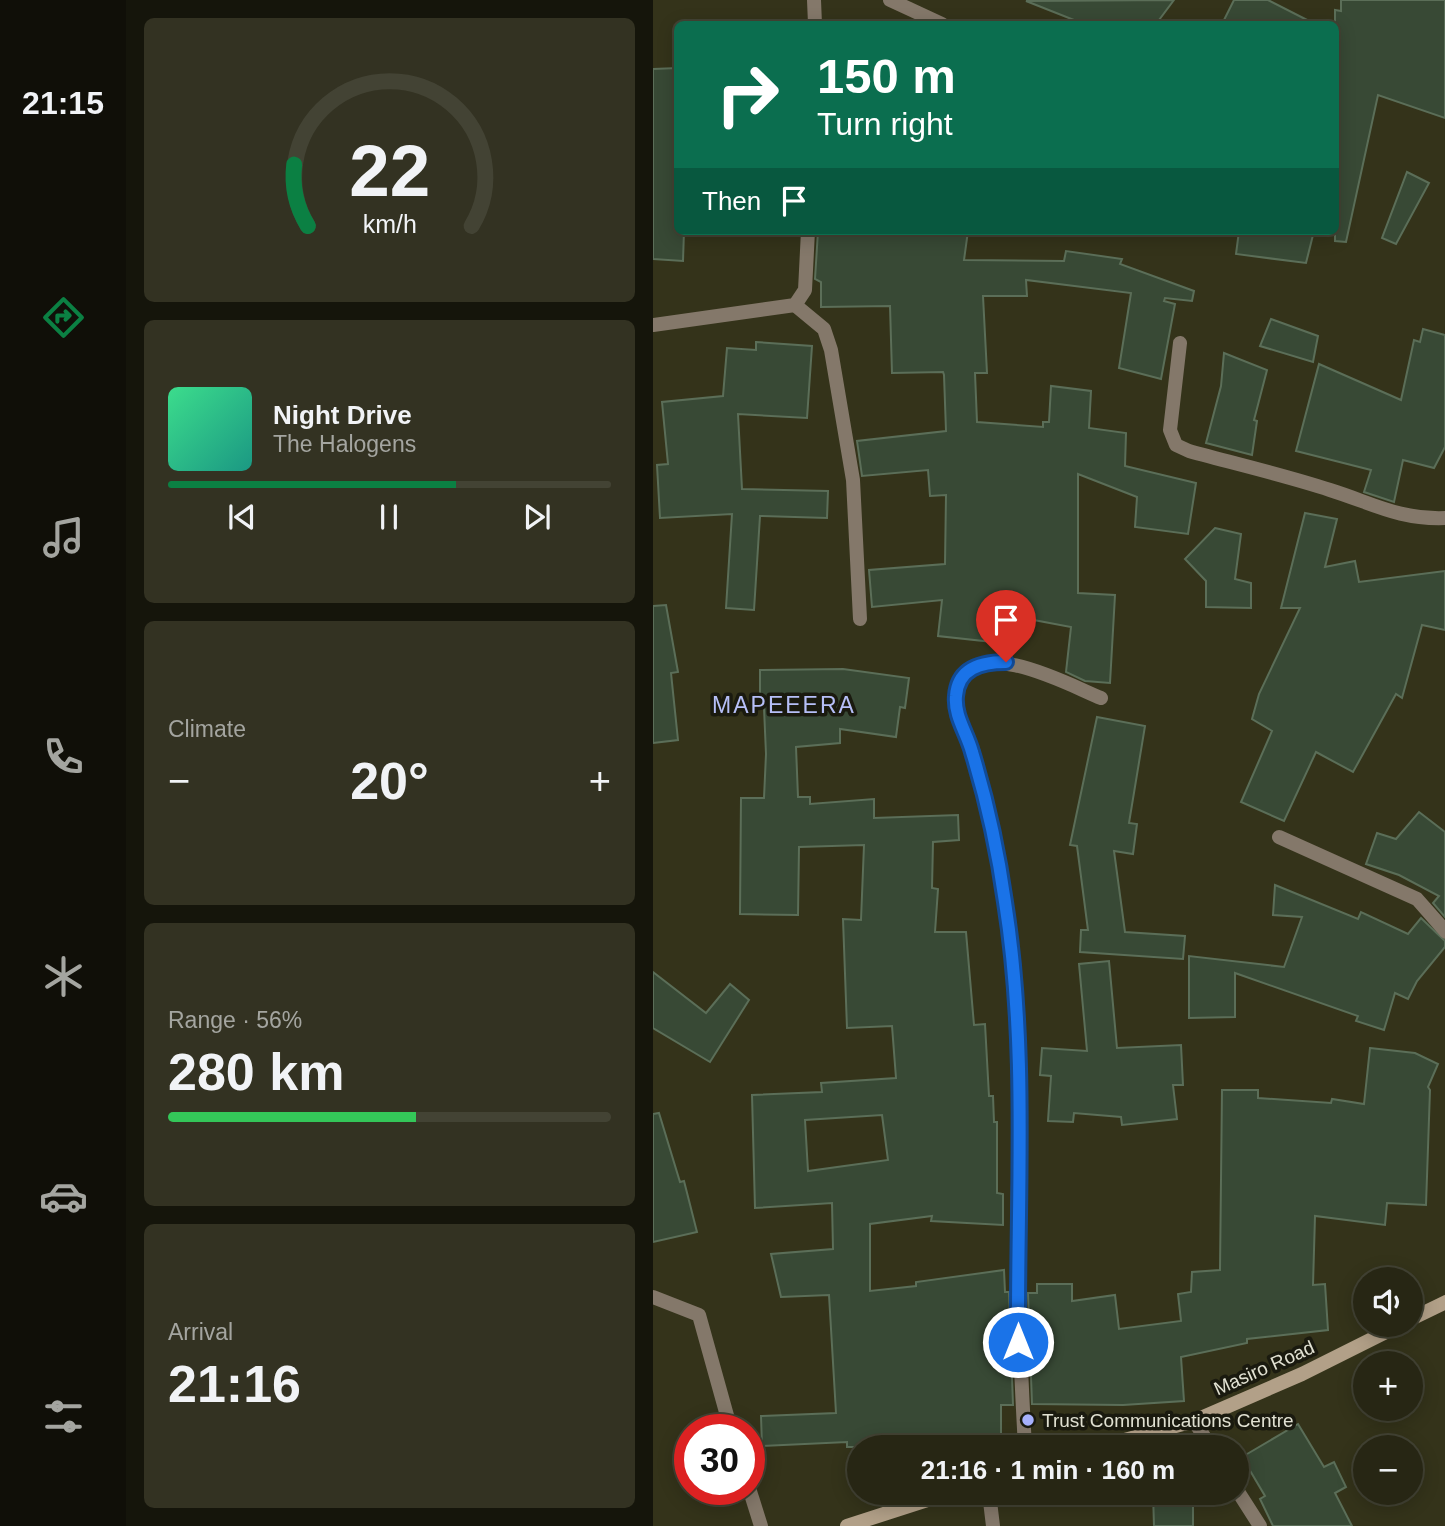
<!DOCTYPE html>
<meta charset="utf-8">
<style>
body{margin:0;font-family:Helvetica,sans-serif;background:#333222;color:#f1f3f6;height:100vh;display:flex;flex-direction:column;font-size:26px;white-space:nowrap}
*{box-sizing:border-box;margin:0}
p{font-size:23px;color:#a4a5a0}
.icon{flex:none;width:38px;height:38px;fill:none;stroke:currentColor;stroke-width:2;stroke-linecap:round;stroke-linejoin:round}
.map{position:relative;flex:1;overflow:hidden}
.details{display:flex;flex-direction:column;gap:18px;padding:18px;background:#15150b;width:527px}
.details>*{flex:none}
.hud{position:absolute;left:21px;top:21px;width:665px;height:214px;border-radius:10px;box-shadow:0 4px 18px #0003,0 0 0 2px #434334;background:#0b6e4f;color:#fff;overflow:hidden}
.fabs{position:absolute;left:700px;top:1267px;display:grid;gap:14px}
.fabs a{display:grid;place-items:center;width:70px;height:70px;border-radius:50%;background:#272614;box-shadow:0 4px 18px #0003,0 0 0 2px #434334;font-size:35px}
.speed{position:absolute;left:21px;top:1414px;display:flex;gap:14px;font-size:35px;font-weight:700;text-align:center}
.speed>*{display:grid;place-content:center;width:91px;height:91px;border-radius:50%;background:#272614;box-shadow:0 4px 18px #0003,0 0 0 2px #434334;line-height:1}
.speed .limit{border:10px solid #d22;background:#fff;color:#111}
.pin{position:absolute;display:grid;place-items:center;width:60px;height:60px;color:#fff;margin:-72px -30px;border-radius:50% 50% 50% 0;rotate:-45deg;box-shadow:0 0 7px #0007}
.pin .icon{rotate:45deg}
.me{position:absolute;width:77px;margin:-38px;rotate:0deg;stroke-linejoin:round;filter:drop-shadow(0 0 5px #0008)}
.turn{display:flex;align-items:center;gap:24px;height:147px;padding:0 28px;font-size:32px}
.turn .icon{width:91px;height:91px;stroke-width:2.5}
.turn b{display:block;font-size:49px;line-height:60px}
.then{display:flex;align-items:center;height:66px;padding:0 28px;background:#0003;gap:14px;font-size:26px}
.big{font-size:52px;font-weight:700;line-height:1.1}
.details .card{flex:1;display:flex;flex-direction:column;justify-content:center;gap:10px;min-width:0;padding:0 24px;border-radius:10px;background:#333222}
.details .dial{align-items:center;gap:0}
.dial svg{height:182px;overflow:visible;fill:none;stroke:#434334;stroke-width:7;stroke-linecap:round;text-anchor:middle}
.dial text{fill:#f1f3f6;stroke:none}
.song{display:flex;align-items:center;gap:21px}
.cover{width:84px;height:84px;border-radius:10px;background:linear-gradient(135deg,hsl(150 70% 55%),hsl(170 70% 35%))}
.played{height:7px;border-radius:4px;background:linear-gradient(90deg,#0b8043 65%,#434334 65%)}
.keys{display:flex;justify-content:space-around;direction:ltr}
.heat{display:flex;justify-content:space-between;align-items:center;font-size:38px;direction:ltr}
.charge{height:10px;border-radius:5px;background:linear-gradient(90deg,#34c759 56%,#434334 0)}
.trip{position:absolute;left:194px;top:1435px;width:402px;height:70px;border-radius:35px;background:#272614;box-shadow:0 4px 18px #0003,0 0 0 2px #434334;font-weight:700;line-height:70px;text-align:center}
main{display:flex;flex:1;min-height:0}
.dock{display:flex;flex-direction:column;width:126px;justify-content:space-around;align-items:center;background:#100f08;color:#a4a5a0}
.dock .icon{width:49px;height:49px}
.dock .on{color:#0b8043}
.dock b{font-size:32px;color:#f1f3f6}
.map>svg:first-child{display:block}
.building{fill:#384935;stroke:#5b6e58;stroke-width:2;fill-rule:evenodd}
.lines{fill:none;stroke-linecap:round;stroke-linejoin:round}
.service{stroke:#84786a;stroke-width:14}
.minor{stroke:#84786a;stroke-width:14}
.secondary{stroke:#b2a088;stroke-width:14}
.route-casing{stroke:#114b97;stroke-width:18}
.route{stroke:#1a73e8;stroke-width:12}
.poi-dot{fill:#a7b1fc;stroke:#1a1a0f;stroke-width:2.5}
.labels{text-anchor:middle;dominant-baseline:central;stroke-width:7;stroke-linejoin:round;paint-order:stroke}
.street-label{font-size:19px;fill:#e1e1d2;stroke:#1a1a0f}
.poi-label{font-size:19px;fill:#e1e1d2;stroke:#1a1a0f;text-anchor:start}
.quarter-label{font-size:23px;letter-spacing:2px;fill:#b6bff7;stroke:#1a1a0f}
</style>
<main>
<nav class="dock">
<b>21:15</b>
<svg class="icon on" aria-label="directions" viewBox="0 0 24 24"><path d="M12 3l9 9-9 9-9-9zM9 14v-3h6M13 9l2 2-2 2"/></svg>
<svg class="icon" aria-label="music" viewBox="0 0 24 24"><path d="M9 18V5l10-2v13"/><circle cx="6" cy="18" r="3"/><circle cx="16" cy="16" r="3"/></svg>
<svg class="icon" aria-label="phone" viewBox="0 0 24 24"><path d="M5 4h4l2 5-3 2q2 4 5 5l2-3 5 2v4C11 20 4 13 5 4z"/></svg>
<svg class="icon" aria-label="climate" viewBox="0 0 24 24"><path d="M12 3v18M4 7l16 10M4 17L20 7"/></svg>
<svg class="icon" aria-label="car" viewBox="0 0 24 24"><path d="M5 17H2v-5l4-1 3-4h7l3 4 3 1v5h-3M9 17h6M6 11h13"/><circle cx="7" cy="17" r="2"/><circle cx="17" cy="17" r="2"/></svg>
<svg class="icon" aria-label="filters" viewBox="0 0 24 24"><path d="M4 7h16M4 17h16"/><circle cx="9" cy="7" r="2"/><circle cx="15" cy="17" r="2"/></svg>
</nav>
<section class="details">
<div class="card dial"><svg viewBox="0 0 100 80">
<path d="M14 69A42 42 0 1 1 86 69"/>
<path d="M14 69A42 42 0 0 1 8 42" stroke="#0b8043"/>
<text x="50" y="56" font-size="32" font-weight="700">22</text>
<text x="50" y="72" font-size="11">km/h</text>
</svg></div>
<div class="card">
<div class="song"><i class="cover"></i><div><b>Night Drive</b><p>The Halogens</p></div></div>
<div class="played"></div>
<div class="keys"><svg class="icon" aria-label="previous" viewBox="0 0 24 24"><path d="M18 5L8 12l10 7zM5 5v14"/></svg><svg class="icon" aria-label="pause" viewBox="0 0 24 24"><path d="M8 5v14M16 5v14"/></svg><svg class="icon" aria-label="next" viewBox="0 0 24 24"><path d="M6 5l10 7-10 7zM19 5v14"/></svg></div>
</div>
<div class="card"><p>Climate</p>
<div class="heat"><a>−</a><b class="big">20°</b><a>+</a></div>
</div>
<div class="card"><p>Range · 56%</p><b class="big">280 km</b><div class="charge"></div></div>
<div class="card"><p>Arrival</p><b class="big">21:16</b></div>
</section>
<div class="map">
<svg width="793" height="1526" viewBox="0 0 793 1526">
<rect width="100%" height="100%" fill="#34331a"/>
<!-- building -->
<g class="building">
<polygon points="521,0 503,24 431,24 373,1"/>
<polygon points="581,0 615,0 662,24 569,24"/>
<polygon points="688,0 792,0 792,118 725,95 693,242 682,241 682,10 688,11"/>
<polygon points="24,68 24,231 31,231 30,261 0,259 0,69"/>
<polygon points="754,172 776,183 743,244 729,238"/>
<polygon points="165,231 259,235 260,231 315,231 311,260 411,261 413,251 469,259 467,264 541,291 539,301 512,298 511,301 522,304 508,379 466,368 478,293 373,280 374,296 330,296 334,373 322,373 324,422 390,427 390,422 396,422 398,386 438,391 436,428 473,433 472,466 543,483 535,534 482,527 484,497 425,474 425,593 462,595 457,683 432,681 413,672 418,627 370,618 367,645 285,636 289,600 219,607 216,570 292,564 293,495 277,496 275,470 209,476 204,441 293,431 291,375 290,372 239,373 237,306 168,307 168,282 162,279"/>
<polygon points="586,231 661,231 653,263 583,254"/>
<polygon points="618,319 665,336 660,362 607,346"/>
<polygon points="770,329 792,335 792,447 781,468 750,460 741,502 711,492 718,470 643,451 666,364 748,400 761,340 767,342"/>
<polygon points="103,342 159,346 154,418 85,414 89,489 175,491 174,518 107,516 101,610 73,608 79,514 7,518 4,465 15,464 9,402 70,396 74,348 103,350"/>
<polygon points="571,353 614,370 601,420 604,421 599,455 553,443 568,386"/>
<polygon points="652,513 684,519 672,567 702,561 706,582 792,571 792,630 769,625 749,698 743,694 700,772 663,752 631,821 588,802 619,731 599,719 606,694 647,608 628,608"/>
<polygon points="562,528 588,534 582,579 598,583 598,608 553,607 553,581 532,559"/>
<polygon points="13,605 25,672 18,673 25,740 0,743 0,606"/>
<path d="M190,669L256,678L252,708L247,707L243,737L187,729V743L143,747L145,797H157V804L221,799V818L305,815L306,840L280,842L279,888L285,889L282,932H313L321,1025L332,1024L336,1096H340L341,1122H344V1193L350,1194V1225L278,1221L279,1216L217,1224V1291L263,1286V1282L351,1270L352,1292H356L360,1405H348V1440L268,1447H194V1442L109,1446L108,1416L183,1413L176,1295L128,1297L118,1254L180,1249L179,1203L102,1208L99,1095L169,1092L168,1083L243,1078L239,1026L194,1028L190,919L208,920L211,845L146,847L145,915L87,914L88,798H111L113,754L111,708H107V670ZM229,1115L235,1160L155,1171L152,1120Z"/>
<polygon points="444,717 492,726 476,823 484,824 480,854 461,851 472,932 532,936 530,959 427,952 428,930 435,930 424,846 417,845"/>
<polygon points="766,812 792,832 792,917 780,903 786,896 746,875 713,864 724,833 743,839"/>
<polygon points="622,885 705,919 708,912 755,934 768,918 792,941 792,947 764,981 755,999 742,993 731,1030 703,1021 705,1016 582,973 582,1017 536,1018 536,956 631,967 649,917 620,915"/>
<polygon points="456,961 464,1048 528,1045 530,1085 520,1085 524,1119 469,1125 468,1117 421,1113 420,1122 395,1121 398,1076 387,1075 389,1048 434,1051 426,964"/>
<polygon points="0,972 53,1013 77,984 96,1000 57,1062 0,1028"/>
<polygon points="717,1048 762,1053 785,1064 775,1087 777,1090 773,1205 734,1203 732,1225 662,1216 660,1285 672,1284 675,1330 594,1339 594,1343 528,1357 531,1401 470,1405 379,1404 375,1293 384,1293 384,1284 419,1284 419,1301 462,1295 466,1329 528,1321 525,1294 538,1292 539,1272 567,1270 569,1090 605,1090 605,1098 678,1103 679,1099 711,1104"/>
<polygon points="6,1113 27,1182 31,1181 44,1232 0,1242 0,1114"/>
<polygon points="645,1424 671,1467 681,1462 693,1487 682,1493 699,1526 620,1526 607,1499 612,1496 589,1457"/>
<polygon points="500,1493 540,1493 540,1526 501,1526"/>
</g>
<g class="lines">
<!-- service -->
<g class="service">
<polyline points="541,1421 558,1447"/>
<polyline points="584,1490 607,1526"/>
</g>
<!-- minor -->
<g class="minor">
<polyline points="161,0 162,24"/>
<polyline points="237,0 289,24"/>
<polyline points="142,305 171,329 178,350 200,480 207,619"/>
<polyline points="0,325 142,305 152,290 155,231"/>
<path d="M527,343L517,430L523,445L536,451C583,464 631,475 677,490C719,503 746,520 793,518"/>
<polyline points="626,837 764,899 793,932"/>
<polyline points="0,1297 46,1315 78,1430"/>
<path d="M372,1447C367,1359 363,1272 365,1183C366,1088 369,989 351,894C342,846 334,796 319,750C314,735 304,721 303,705C302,697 304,686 308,680C331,638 416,685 448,698"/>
<polyline points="96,1488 108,1526"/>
<polyline points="336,1493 340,1526"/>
</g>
<!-- secondary -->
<g class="secondary">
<polyline points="758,1319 793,1302"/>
<polyline points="446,1447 541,1421 649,1374 747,1325"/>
<polyline points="194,1526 296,1493"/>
</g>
</g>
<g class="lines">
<defs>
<path id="route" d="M353,662C328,662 305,668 303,696C301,716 314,733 319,752C334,801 345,852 352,902C375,1047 364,1196 365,1342"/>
</defs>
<!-- route casing -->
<use href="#route" class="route-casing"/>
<!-- route -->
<use href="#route" class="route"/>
</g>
<!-- markers -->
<circle class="poi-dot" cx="375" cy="1420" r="7"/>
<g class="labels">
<!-- street labels -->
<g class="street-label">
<text transform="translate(611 1368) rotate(-24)">Masiro Road</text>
</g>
<!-- poi labels -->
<g class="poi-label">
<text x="389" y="1420">Trust Communications Centre</text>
</g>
<!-- quarter labels -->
<g class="quarter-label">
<text x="131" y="705">MAPEEERA</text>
</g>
</g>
</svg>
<div class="fabs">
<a><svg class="icon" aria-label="sound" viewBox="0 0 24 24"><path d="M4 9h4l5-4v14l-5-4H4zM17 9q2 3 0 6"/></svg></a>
<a>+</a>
<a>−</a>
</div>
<div class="speed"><div class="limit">30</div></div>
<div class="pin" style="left:353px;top:662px;background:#d93025"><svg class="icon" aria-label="arrive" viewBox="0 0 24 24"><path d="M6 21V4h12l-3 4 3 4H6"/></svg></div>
<svg class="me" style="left:365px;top:1342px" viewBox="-20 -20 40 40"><circle r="17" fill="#1a73e8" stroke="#fff" stroke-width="3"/><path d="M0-11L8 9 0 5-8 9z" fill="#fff"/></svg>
<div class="trip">21:16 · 1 min · 160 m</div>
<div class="hud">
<div class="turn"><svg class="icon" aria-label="right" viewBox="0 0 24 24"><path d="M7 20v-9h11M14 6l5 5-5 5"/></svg><div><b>150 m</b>Turn right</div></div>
<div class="then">Then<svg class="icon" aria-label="arrive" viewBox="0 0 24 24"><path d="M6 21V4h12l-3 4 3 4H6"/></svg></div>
</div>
</div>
</main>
